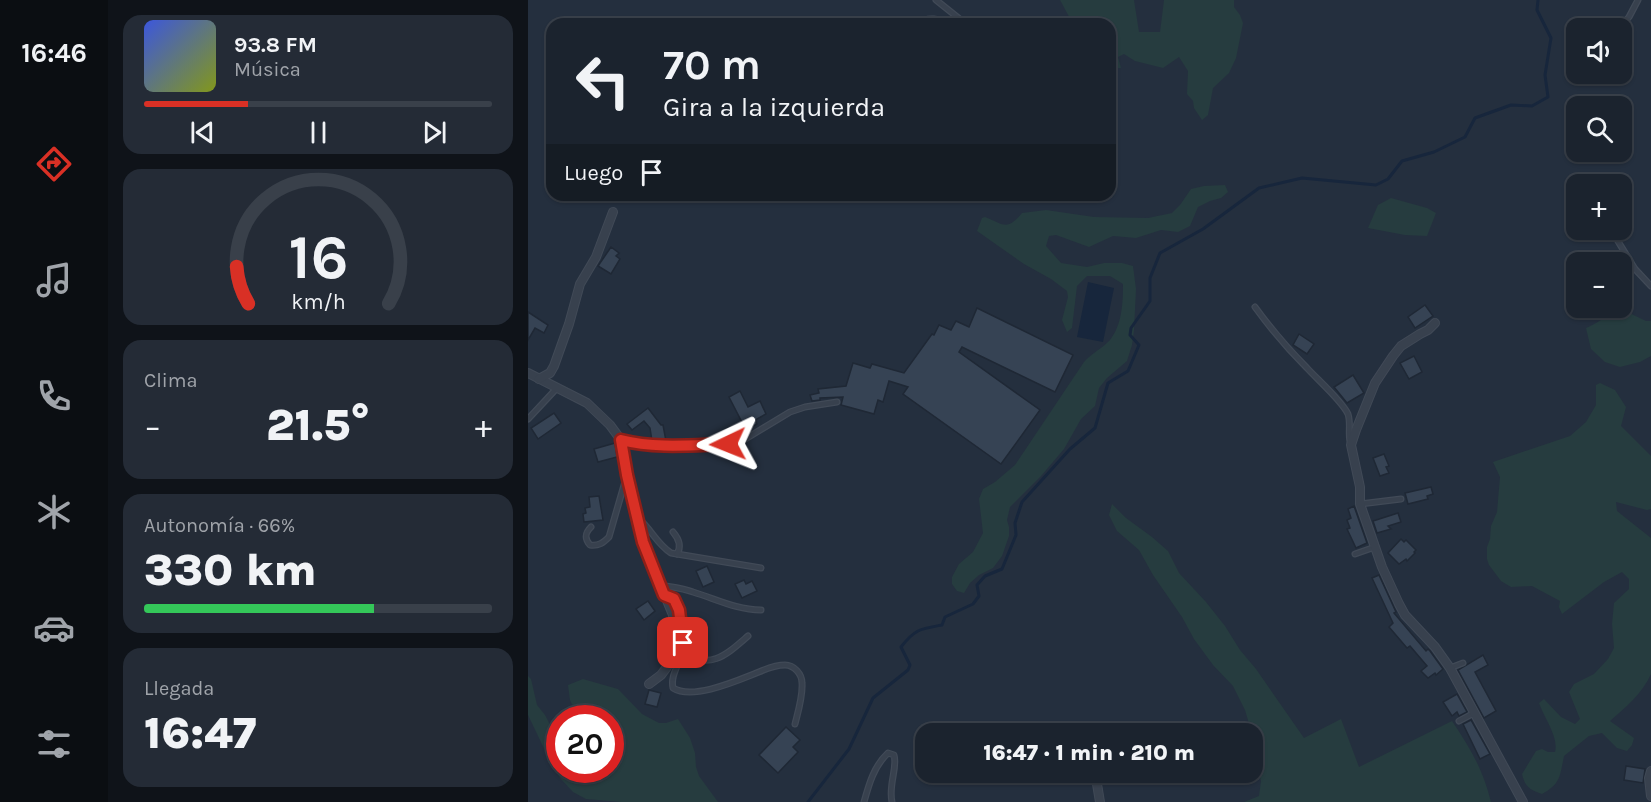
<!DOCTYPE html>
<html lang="es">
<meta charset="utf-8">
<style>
body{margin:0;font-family:Karla,sans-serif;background:#242b36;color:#f1f3f6;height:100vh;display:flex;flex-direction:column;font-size:22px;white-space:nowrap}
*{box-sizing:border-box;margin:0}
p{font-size:20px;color:#a0a4aa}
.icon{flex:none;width:33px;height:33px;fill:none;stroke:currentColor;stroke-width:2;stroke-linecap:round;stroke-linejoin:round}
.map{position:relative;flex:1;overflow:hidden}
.details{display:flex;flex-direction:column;gap:15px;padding:15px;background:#0f1319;width:420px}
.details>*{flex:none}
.hud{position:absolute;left:18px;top:18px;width:570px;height:183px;border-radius:18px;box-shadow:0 2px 4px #0004,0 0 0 2px #39404a;background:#1b232e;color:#f1f3f6;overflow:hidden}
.tools{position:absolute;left:1038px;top:18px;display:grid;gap:12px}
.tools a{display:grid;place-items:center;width:66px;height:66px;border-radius:12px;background:#1b232e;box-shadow:0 2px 4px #0004,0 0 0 2px #39404a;font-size:30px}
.speed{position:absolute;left:18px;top:705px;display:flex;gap:12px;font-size:30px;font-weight:700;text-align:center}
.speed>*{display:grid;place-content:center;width:78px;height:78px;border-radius:50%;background:#1b232e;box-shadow:0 2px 4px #0004,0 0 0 2px #39404a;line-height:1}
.speed .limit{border:9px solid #d22;background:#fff;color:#111}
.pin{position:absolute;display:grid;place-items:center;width:51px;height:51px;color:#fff;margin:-26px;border-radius:12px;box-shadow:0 3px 9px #0006}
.me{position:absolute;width:66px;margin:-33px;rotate:268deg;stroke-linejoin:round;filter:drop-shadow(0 0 4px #0008)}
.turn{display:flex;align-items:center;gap:21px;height:126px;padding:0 18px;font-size:27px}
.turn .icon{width:78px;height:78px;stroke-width:2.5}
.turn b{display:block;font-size:42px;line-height:51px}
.then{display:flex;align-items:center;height:57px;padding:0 18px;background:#0003;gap:12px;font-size:22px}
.big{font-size:45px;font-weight:800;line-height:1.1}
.details .widget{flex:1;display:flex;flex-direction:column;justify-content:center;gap:9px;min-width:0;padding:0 21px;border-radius:18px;background:#242b36}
.details .dial{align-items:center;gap:0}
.dial svg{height:156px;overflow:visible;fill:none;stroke:#39404a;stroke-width:7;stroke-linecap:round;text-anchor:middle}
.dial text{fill:#f1f3f6;stroke:none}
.song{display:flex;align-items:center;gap:18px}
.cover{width:72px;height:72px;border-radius:9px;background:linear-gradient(135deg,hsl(230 70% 55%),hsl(70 70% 35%))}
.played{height:6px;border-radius:3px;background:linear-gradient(90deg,#d93025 30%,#39404a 30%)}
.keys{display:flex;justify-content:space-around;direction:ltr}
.heat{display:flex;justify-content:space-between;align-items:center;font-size:33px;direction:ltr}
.charge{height:9px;border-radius:4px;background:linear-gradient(90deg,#34c759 66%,#39404a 0)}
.trip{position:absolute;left:387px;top:723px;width:348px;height:60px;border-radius:18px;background:#1b232e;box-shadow:0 2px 4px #0004,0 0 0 2px #39404a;font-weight:800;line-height:60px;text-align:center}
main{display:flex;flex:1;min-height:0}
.dock{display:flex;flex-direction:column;width:108px;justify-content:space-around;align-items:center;background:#0b0e12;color:#a0a4aa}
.dock .icon{width:42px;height:42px}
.dock .active{color:#d93025}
.dock b{font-size:27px;color:#f1f3f6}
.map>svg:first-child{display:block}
.green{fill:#263c3f}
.water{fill:#17263c}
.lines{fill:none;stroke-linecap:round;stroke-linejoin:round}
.stream{stroke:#17263c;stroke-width:3}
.building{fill:#364354;stroke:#1f2835;stroke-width:1.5}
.lane-casing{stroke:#414a57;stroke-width:7}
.street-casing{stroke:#414a57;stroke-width:10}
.lane{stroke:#38414e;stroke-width:4.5}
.street{stroke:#38414e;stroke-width:8}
.route-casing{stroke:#8d1f18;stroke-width:15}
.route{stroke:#d93025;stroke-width:10}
</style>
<main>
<nav class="dock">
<b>16:46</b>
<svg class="icon active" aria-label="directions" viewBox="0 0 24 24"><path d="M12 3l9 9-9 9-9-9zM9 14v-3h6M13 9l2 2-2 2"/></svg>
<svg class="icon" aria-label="music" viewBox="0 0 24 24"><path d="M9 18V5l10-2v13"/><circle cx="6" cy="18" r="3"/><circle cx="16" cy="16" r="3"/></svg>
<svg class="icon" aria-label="phone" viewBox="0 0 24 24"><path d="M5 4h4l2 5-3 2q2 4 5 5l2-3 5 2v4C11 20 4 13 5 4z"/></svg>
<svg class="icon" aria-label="climate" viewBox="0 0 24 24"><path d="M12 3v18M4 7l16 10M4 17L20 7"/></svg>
<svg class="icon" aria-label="car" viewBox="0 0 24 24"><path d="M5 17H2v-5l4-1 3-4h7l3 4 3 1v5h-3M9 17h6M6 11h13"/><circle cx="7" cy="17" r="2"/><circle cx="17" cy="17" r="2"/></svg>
<svg class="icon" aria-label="filters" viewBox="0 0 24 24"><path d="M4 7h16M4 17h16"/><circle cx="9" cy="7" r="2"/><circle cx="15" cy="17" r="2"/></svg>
</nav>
<section class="details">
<div class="widget">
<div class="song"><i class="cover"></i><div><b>93.8 FM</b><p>Música</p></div></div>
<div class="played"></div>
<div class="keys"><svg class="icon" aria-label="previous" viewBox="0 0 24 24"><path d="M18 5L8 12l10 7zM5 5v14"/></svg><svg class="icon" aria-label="pause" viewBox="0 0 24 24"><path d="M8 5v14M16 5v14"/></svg><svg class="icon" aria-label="next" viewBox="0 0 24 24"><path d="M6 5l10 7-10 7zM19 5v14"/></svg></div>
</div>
<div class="widget dial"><svg viewBox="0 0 100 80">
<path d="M14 69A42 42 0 1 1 86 69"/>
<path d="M14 69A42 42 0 0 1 8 50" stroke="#d93025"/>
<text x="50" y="56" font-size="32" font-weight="700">16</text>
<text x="50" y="72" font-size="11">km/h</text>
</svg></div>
<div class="widget"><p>Clima</p>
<div class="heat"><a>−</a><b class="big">21.5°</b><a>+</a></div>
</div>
<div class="widget"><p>Autonomía · 66%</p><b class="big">330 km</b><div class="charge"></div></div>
<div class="widget"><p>Llegada</p><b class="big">16:47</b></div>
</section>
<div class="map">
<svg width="1123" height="802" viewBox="0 0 1123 802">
<rect width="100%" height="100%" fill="#242f3e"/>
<!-- green -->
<g class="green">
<polygon points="532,0 606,0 611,32 632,32 636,0 706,0 706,7 712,15 715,23 708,58 701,73 685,88 680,115 674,120 666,108 665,101 659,94 660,71 651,57 635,68 607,61 596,54 590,57 593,68 583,68 582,24 545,24"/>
<path d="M697,185L700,192L693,198L682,201L670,207L662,226L650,232L633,230L608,238L585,236L561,247L528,235L521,236L518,246L533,263L559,267L576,263H594L605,266L608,289L606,330L604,345L599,361L579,378L571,388L567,406L553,419L536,449L513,476L482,507L479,520L481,527V536L474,556L465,568L451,575L442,583L436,593L429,591L424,584V577L431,564L445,552L455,533L451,499L455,489L467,482L487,465L556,362C564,353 576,347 582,340C594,325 595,303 595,284L582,276H559L549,286L544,328L539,332L534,320L540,297L539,291L523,279L496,264L449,231L454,218L457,217C477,225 479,231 494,213L518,210L566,217L620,218L644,213L652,205L663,189L676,186Z"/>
<polygon points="863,198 899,208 908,213 899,236 877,235 840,228 850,205"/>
<path d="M1082,308H1091L1118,321H1123V356L1112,362L1092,367L1077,362L1063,349L1058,328C1067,324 1080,318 1082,308Z"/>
<path d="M1072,383L1087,390L1098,407L1093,426L1123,456V509L1119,510L1088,502L1089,511L1123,538V674C1114,694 1098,707 1082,721L1106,738L1104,745L1099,751L1089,748L1074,733L1061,736L1036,756C1032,775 1033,784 1014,794C1002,790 997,787 994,774L1008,751L1014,749L1020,752H1027C1031,737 1016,718 1011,703L1016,699L1033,717L1047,724L1052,719L1041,692L1046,684L1066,674L1080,659L1086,648L1084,624L1086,603L1101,589V579L1094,572L1076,582L1034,614L1031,607L1032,601L1004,586L983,587L973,581L961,565L959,559V547L962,539L963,526L969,512L972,477L965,462L1042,436L1058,422L1068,405V385Z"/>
<path d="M584,504L598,518L624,537L640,551L651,573L678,602L697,626L712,650L728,669L776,738L813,719L831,767L924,721C943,749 955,770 963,802H716L731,796L733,781L725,755L724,734L717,710L705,686L685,665L666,639L654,617L625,575L611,550L589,531L581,515Z"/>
<polygon points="0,676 3,679 9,705 17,715 31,742 32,770 82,770 82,718 50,718 42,700 40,685 55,679 90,689 114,714 131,723 138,723 150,719 162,738 167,753 168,767 171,776 190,802 93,802 58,799 45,792 32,778 22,761 0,715"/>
</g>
<!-- water -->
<polygon class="water" points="560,282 586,288 575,342 549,337"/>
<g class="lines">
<!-- stream -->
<path class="stream" d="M280,802L321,749L345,698L380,670L382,665L373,647C387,629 392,629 414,625L417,617L445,604L451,596L449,585L457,576L474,569L488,535L487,523L494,502L542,449L567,428L580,383L600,371L611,345L602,335L603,328L622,301V278L632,253L675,229L731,188L774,178L848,185L860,179L874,161L906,152L937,137L947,118L983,105L1004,106L1020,97L1017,75L1023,38L1009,10L1010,0"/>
</g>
<!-- building -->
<g class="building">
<polygon points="83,247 91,253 88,256 92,259 83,274 70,266"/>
<polygon points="897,305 905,316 887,328 880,317"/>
<polygon points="449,308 545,355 527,392 434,347 431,352 512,410 473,464 375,394 380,387 361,381 355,402 350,400 346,414 313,405 315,397 292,398 292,400 284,401 282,395 291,393 290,389 318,386 325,363 342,368 344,364 376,373 404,334 406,335 411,325 423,330 428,321 441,327"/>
<polygon points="0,312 20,325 16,333 7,328 0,340"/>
<polygon points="771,334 786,344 779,354 765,345"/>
<polygon points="886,356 894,372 881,379 872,363"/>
<polygon points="825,375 836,393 819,403 806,387"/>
<polygon points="212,391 220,407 232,401 238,414 227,420 229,424 218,430 201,397"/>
<polygon points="120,408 133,425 135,425 138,441 124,441 122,428 116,421 104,430 99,424"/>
<polygon points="26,413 33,423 10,439 3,428"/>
<polygon points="87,443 89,457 70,462 66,449"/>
<polygon points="856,454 861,466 858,467 861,473 852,476 845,458"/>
<polygon points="903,487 905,494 899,496 900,499 880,504 877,493"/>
<polygon points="71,496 75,520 56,522 55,514 58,513 57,508 62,507 61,497"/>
<polygon points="826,506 839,543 828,548 819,529 822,528 819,520 823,518 820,509"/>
<polygon points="870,513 873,522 860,526 863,529 849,533 845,521"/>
<polygon points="873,539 876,542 878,540 888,550 886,552 887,553 879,561 878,559 871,564 860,553"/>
<polygon points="179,566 186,582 175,587 168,571"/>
<polygon points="851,575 868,612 866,613 898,651 900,649 902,651 915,669 908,675 907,673 900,678 893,671 899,666 882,646 879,648 861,627 865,623 844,578"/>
<polygon points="216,580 218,584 224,581 229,591 214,598 207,584"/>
<polygon points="120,601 127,611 116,620 108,609"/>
<polygon points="955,655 960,665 947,672 968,711 956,718 930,670"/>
<polygon points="121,690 133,693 129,707 117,704"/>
<polygon points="929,694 939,712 931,716 929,712 924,716 915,702"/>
<polygon points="943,720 962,754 952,759 935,724"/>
<polygon points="258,727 272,740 265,747 270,752 250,773 231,755"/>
<polygon points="1098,766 1117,769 1115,783 1096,780"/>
</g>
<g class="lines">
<defs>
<g id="lane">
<polyline points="408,0 438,24"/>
<path d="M390,24C400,15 413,20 425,24"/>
<polyline points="1092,27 1101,17 1110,0"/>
<polyline points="1088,238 1107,269 1123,286"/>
<path d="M727,307C743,329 760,349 779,368C790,380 814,401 820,414C823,423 820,433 822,442"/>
<polyline points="0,419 29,388"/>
<polyline points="93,440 113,445 128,446 208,443 214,441 262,412 277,407 309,402"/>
<polyline points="832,504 873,499"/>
<path d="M111,519C124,530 128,543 143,553L233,568"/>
<path d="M63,527C57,533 56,538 62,545C71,546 75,543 81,537L98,478"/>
<path d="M145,532C151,539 154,546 149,554"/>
<polyline points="827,554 847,547"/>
<path d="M132,585C143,587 155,588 165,592C188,599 209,610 233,610"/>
<path d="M139,596L146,599C152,614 157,635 154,651C152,664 142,675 145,688C164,700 206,682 226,674C236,670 245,665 257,665C266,665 274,674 274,683C275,696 270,712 267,724"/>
<path d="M154,653C183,670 198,655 220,636"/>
<polyline points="922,668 935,663"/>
<polyline points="931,721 946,713"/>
<path d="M336,802C341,784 346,766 360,753L366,755C370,767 360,785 364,802"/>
</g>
<g id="street">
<polyline points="907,323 900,330 892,334 873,346 865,356 847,383 828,430 823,445 832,487 832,504 854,567 871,604 877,615 907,647 922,668 995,802"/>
<polyline points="0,373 59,403 82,425 93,440 99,475 115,542 145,615 146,637 144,656 139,667 133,675 121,684"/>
<polyline points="11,379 22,373 26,366 41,324 52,284 68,257 85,212"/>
<polyline points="1123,771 1121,778 1123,796"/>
<polyline points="567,772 572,802"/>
</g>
</defs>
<!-- lane casing -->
<use href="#lane" class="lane-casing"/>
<!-- street casing -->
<use href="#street" class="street-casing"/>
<!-- lane -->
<use href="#lane" class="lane"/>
<!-- street -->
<use href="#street" class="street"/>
</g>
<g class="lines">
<defs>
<path id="route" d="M155,643L151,610L146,599L136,595L115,542L99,475L93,440C129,449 163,445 200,444"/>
</defs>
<!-- route casing -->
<use href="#route" class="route-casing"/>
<!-- route -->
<use href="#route" class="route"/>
</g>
</svg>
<div class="tools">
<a><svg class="icon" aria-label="sound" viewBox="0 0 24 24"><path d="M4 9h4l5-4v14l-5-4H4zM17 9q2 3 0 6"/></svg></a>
<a><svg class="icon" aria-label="search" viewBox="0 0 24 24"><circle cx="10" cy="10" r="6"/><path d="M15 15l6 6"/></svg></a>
<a>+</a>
<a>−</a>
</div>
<div class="speed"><div class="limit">20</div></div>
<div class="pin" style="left:155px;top:643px;background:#d93025"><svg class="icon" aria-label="arrive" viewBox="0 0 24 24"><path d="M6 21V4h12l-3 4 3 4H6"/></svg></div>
<svg class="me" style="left:200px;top:444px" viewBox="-20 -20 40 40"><path d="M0-17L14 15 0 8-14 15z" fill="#d93025" stroke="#fff" stroke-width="4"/></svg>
<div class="trip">16:47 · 1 min · 210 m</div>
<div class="hud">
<div class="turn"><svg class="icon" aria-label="left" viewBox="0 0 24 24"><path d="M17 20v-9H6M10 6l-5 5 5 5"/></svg><div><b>70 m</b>Gira a la izquierda</div></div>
<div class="then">Luego<svg class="icon" aria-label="arrive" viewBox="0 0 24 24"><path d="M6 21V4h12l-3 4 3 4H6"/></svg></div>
</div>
</div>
</main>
